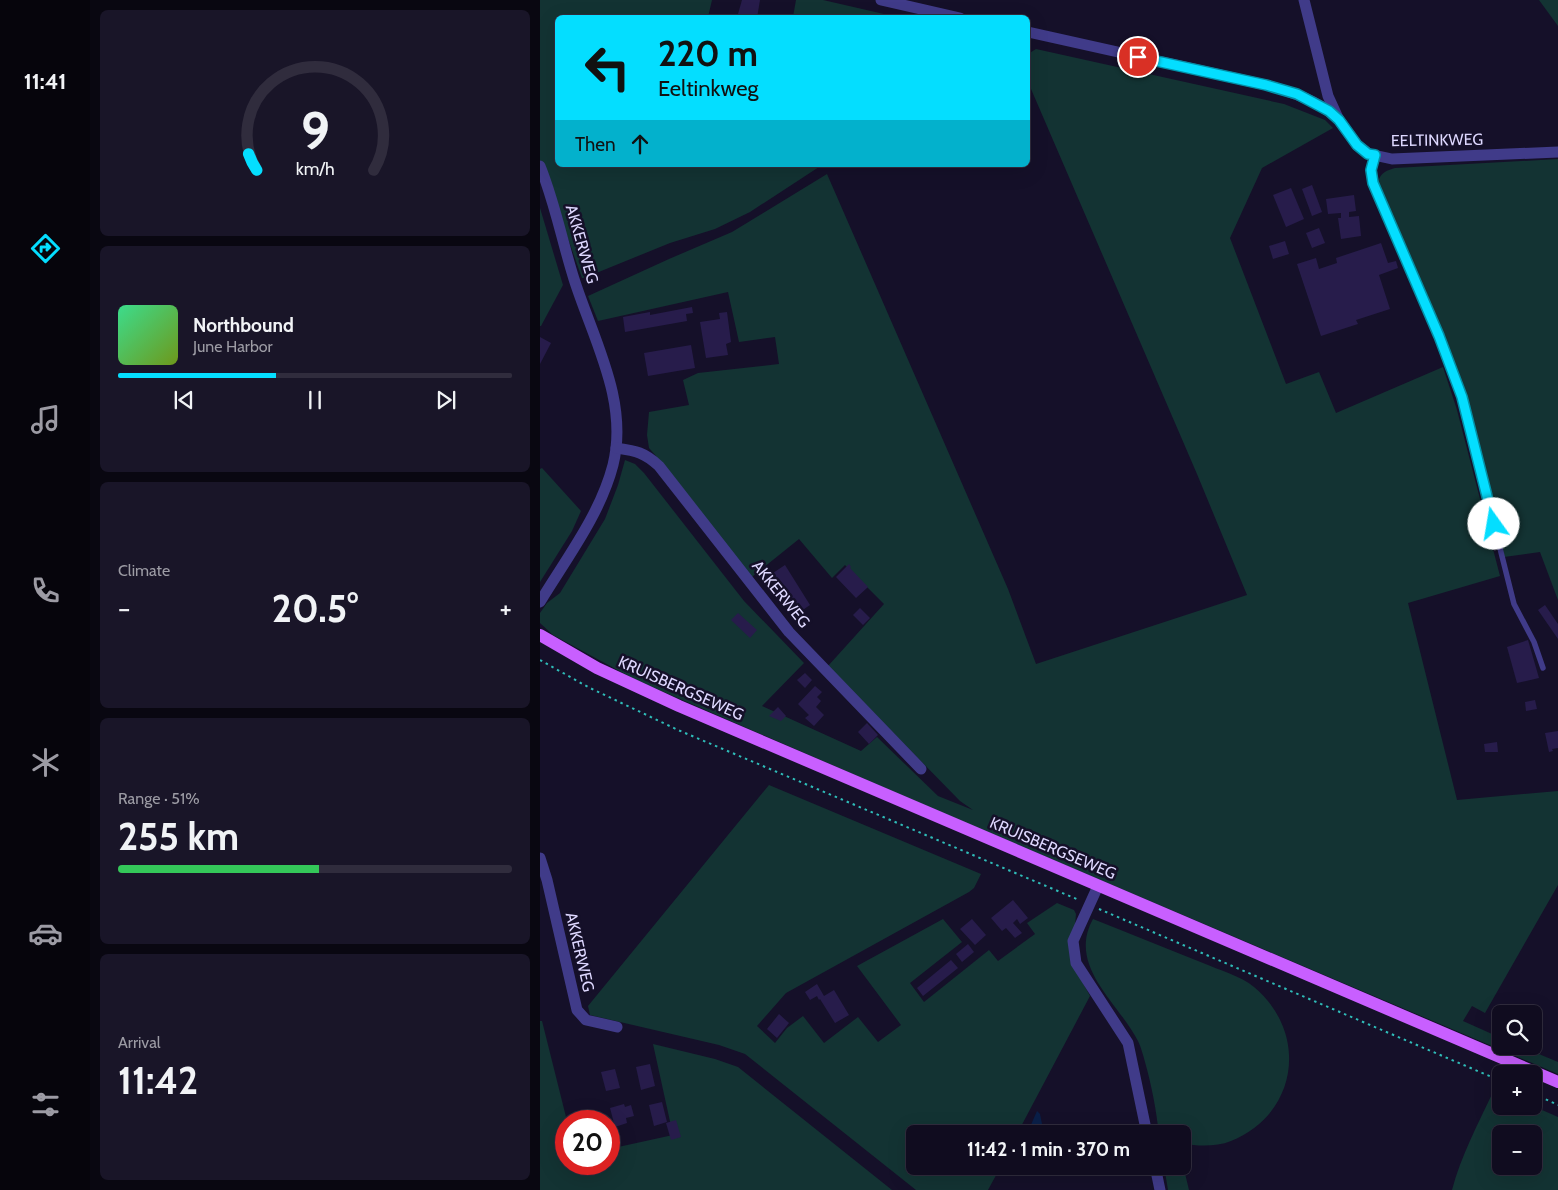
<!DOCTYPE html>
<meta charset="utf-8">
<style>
body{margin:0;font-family:Cabin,sans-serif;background:#191528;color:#f1f3f6;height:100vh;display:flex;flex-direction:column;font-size:19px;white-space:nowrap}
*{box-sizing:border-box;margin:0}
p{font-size:16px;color:#9c9ba4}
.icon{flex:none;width:28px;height:28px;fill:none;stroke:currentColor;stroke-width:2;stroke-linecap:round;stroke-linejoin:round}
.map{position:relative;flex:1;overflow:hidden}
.drawer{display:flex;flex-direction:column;gap:10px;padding:10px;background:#090711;width:450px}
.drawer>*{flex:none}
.top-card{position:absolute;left:15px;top:15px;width:475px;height:152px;border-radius:8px;box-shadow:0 5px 20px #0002,0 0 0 1px #302c3d;background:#04deff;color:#111;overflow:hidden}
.fabs{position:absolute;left:952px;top:1005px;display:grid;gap:10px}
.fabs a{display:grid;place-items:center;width:50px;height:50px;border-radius:8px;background:#100c1f;box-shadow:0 5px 20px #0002,0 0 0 1px #302c3d;font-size:25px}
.speed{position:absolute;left:15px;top:1110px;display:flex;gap:10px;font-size:25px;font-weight:700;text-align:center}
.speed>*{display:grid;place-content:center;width:65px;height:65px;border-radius:50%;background:#100c1f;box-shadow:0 5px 20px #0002,0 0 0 1px #302c3d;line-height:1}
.speed .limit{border:8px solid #d22;background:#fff;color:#111}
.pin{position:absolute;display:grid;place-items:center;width:42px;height:42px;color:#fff;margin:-21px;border:2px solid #fff;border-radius:50%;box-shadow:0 1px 5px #0007}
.me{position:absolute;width:55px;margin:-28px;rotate:347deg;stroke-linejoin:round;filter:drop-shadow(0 0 4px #0008)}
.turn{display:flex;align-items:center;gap:18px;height:105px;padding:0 20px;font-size:22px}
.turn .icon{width:65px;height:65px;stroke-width:2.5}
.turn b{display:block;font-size:35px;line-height:42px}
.then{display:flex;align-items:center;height:48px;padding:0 20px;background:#0003;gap:10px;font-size:19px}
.big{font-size:38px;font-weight:700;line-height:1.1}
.drawer .widget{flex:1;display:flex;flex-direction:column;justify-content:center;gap:8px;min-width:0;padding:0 18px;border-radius:8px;background:#191528}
.drawer .dial{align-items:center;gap:0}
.dial svg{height:130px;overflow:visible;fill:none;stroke:#302c3d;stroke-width:7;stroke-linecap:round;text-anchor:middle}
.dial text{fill:#f1f3f6;stroke:none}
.song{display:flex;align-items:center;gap:15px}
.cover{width:60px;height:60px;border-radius:8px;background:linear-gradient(135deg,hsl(150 70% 55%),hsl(80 70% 35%))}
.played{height:5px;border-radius:2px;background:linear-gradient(90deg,#04deff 40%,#302c3d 40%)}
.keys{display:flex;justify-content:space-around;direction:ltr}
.heat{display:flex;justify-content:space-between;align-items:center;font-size:28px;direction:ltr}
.charge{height:8px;border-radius:4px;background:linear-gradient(90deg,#34c759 51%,#302c3d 0)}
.trip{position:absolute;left:366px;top:1125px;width:285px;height:50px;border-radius:8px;background:#100c1f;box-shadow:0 5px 20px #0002,0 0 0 1px #302c3d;font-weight:700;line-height:50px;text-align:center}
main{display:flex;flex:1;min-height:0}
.tabs{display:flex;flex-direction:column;width:90px;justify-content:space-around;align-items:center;background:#06050c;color:#9c9ba4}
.tabs .icon{width:35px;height:35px}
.tabs .selected{color:#04deff}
.tabs b{font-size:22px;color:#f1f3f6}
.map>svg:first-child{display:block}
.green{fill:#133333;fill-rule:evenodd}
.water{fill:#0a1f48}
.building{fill:#271c4b}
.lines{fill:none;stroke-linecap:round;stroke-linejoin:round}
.path{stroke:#2fbcb8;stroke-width:2;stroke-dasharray:2.5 4;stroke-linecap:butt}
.service{stroke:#403b89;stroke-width:5.5}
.minor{stroke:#403b89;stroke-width:11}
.primary{stroke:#c85fff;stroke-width:12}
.route-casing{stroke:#0390a6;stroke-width:12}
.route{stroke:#04deff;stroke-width:9}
.labels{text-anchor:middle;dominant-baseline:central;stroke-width:5;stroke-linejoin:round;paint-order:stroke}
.street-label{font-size:16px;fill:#ded8ff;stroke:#151029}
</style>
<main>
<nav class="tabs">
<b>11:41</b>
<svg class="icon selected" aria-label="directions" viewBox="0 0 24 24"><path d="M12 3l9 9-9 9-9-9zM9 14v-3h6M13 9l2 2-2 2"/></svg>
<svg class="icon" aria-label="music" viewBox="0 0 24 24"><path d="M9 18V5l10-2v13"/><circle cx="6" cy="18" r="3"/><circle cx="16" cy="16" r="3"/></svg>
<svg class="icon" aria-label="phone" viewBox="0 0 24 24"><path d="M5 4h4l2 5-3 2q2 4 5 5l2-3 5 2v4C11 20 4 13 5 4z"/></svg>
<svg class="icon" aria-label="climate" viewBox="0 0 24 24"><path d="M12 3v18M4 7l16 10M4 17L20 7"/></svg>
<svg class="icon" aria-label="car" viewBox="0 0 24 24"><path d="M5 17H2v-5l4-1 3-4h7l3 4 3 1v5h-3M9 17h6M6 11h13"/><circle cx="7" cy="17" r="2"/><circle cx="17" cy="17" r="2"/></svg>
<svg class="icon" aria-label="filters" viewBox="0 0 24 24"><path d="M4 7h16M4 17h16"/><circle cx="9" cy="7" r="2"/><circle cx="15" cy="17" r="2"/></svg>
</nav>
<section class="drawer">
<div class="widget dial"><svg viewBox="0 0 100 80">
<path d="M14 69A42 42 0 1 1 86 69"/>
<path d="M14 69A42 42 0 0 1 9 59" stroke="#04deff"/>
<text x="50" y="56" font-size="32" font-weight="700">9</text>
<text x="50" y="72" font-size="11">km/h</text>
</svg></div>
<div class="widget">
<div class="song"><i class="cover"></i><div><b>Northbound</b><p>June Harbor</p></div></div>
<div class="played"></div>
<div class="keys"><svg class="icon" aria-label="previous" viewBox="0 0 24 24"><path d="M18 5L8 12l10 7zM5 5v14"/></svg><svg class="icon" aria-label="pause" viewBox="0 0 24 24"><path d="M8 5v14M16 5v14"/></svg><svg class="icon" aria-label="next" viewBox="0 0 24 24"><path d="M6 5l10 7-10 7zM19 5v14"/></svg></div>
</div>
<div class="widget"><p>Climate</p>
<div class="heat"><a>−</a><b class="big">20.5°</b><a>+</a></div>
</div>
<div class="widget"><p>Range · 51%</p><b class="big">255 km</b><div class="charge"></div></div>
<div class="widget"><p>Arrival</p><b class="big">11:42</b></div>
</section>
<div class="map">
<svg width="1018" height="1190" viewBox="0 0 1018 1190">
<rect width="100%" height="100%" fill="#151029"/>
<!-- green -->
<g class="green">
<polygon points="0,0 172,0 168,17 18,18 18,165 282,165 210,212 175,229 130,243 44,278 42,278 0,160"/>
<polygon points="256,0 283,0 357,17 253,17"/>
<polygon points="999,0 1018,0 1018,26"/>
<polygon points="496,49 744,104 785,120 793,128 722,168 690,238 746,384 779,372 796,413 903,367 917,410 960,576 868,603 917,800 1018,791 1018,885 945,1013 932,1006 923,1021 961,1038 961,1046 980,1046 1018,1062 1018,1074 426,823 96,680 13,635 0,623 0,613 7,603 20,593 65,519 78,485 85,460 95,464 104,473 204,601 264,663 222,706 321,751 337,737 398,796 433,810 420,801 288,666 344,604 305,565 292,578 259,539 208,580 151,508 116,456 109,448 107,435 109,412 149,405 143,380 158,373 239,364 235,337 199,342 188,292 58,321 48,296 129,259 192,232 287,174 468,589 496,664 707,595 657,474 488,82 488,54"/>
<path d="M1018,159V600L1000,552L964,557L930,417L915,371L838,182C841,172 846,171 855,168Z"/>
<polygon points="0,208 23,285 1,326 0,326"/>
<polygon points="2,468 41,511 32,531 0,582 0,469"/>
<polygon points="229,785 441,874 434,888 429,892 246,993 217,1026 235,1043 247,1028 263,1016 284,1043 318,1017 338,1042 361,1025 317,966 403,919 422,942 370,983 384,1002 449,950 458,961 495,934 487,923 517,903 534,910 536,914 533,948 537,972 550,996 477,1134 375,1134 375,1166 461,1166 448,1190 376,1190 205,1054 179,1045 50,1015 48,1006"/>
<path d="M553,919C590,934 626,948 663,963C679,970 701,976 714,987C769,1033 758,1114 691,1141C676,1147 659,1146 643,1144L642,1134H619C616,1109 612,1087 605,1062C603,1055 601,1047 598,1041C578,1002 527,966 553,919Z"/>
<polygon points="0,1021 2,1021 27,1121 26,1164 69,1164 69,1149 133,1135 113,1044 175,1059 198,1067 352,1190 0,1190"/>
<path d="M956,1090L961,1093V1106H993L1018,1117V1190H912C921,1156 938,1124 953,1092ZM961,1134H994V1166H961Z"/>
<polygon points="643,1165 649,1190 628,1190 624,1166 642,1166"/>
</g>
<!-- water -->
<polygon class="water" points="497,1111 500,1114 504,1134 487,1134"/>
<!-- building -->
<g class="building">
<polygon points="202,0 220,0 217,18 198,14"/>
<polygon points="772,185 782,212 772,216 762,189"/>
<polygon points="751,188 764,219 746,227 733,195"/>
<polygon points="814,195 816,211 809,212 809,217 819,216 821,236 801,239 798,218 801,218 801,213 788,214 786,199"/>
<polygon points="779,228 785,243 772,248 766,233"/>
<polygon points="745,241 749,254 733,259 729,246"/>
<polygon points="841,243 848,263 856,261 858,268 839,275 850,309 816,320 818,324 781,336 757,264 776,258 779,269 797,263 796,258"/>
<polygon points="152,307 153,313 146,314 147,321 85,332 83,317 110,312 110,315"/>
<polygon points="187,312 191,342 186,344 188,355 166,358 160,322 180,319 179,313"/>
<polygon points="0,337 11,343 0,364"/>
<polygon points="151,345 155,368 108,376 104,353"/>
<polygon points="309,564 311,567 310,568 328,587 316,598 296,577"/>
<polygon points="245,565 270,605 254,616 227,577"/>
<polygon points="1005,605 1018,624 1018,639 998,610"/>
<polygon points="320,608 330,618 323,625 313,615"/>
<polygon points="198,613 217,630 210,638 191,620"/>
<polygon points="988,640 999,678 977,683 967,647"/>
<polygon points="265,673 272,680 265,688 257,680"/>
<polygon points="275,686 282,692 277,697 281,701 276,707 284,715 274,726 265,718 269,715 258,704"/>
<polygon points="995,700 997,709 986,711 985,702"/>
<polygon points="238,707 246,716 241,721 229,716"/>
<polygon points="327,723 338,735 329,744 318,732"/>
<polygon points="1018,731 1018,748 1012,749 1013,751 1009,752 1005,733"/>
<polygon points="957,742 958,752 945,752 944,744"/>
<polygon points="473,900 488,918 480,924 477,919 473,923 482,933 475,938 466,928 462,931 451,918"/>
<polygon points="432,919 446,935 435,945 420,929"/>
<polygon points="428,944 434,952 422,962 416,954"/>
<polygon points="411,960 418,968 383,996 377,988"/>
<polygon points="277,984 284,996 294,990 309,1015 295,1023 280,999 279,1000 277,996 270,1000 265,992"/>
<polygon points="239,1014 249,1023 237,1038 227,1029"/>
<polygon points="110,1064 115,1086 101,1090 96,1067"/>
<polygon points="75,1069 80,1088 66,1091 61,1072"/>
<polygon points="122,1102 127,1122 114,1126 109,1105"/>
<polygon points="84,1104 85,1107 91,1105 94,1116 86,1118 87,1123 75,1127 70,1108"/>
<polygon points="136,1120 141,1137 131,1140 126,1123"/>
</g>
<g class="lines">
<!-- path -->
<g class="path">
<polyline points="0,660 48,687 138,730 539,900"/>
<polyline points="559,909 961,1081"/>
<polyline points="994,1094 1018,1105"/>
</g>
<!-- service -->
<polyline class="service" points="835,155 831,170 833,183 899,336 922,397 974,604 994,642 1003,668"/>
<!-- minor -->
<g class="minor">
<polyline points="341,0 420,18"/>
<polyline points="764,0 788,96 799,120 817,145 829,154 852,159 1018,152"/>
<path d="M488,32L726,85C751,92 777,100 797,118"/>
<path d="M0,166C15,203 22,241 34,279C53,339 89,401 73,465C60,515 26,559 0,602"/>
<path d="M76,448C96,451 104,452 119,466L249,632L381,769"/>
<polyline points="0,858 7,880 37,1010 46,1020 77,1027"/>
<polyline points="558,886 533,941 536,963 588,1043 607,1134"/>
<polyline points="615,1166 620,1190"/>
</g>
<!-- primary -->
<polyline class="primary" points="0,635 57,668 139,706 1018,1082"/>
</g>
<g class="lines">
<defs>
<polyline id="route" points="598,57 726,85 757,94 789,111 799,120 817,145 828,154 835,155 831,170 833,183 899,336 922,397 954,524"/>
</defs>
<!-- route casing -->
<use href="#route" class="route-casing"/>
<!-- route -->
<use href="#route" class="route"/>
</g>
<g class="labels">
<!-- street labels -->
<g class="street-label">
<text transform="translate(897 140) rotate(-1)">EELTINKWEG</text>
<text transform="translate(42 244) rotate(74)">AKKERWEG</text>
<text transform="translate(241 594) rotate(51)">AKKERWEG</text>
<text transform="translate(141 688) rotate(24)">KRUISBERGSEWEG</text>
<text transform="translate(513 848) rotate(23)">KRUISBERGSEWEG</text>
<text transform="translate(40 952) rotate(77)">AKKERWEG</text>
</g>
</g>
</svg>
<div class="fabs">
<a><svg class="icon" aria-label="search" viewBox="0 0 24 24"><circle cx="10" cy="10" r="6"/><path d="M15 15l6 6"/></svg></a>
<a>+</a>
<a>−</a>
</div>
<div class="speed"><div class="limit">20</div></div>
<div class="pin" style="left:598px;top:57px;background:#d93025"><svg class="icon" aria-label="arrive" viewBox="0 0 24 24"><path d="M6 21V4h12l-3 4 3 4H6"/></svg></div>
<svg class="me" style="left:954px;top:524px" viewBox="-20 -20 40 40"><circle r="19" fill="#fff"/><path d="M0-13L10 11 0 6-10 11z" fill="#04deff"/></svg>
<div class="trip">11:42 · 1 min · 370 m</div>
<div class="top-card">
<div class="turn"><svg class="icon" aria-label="left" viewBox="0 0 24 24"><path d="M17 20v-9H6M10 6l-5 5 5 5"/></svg><div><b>220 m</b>Eeltinkweg</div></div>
<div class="then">Then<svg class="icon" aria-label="ahead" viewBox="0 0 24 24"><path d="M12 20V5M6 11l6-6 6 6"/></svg></div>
</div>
</div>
</main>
